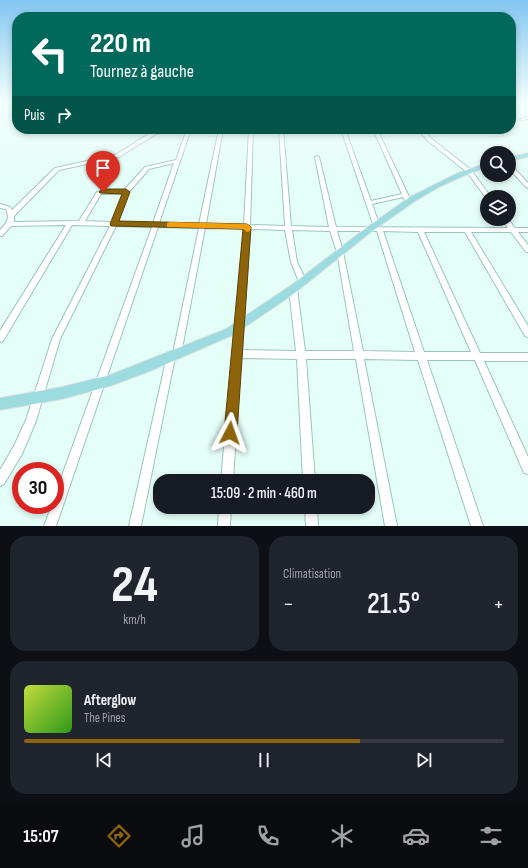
<!DOCTYPE html>
<html lang="fr">
<meta charset="utf-8">
<style>
body{margin:0;font-family:"Sofia Sans Condensed",sans-serif;background:#20242c;color:#f1f3f6;height:100vh;display:flex;flex-direction:column;font-size:15px;white-space:nowrap}
*{box-sizing:border-box;margin:0}
p{font-size:13px;color:#9ea1a6}
.icon{flex:none;width:22px;height:22px;fill:none;stroke:currentColor;stroke-width:2;stroke-linecap:round;stroke-linejoin:round}
.map{position:relative;height:526px;overflow:hidden}
.details{display:flex;flex-direction:column;gap:10px;padding:10px;background:#0d0f14;flex:1}
.details>*{flex:none}
.banner{position:absolute;left:12px;top:12px;width:504px;height:122px;border-radius:16px;box-shadow:0 2px 6px #0003;background:#00695c;color:#fff;overflow:hidden}
.controls{position:absolute;left:480px;top:146px;display:grid;gap:8px}
.controls a{display:grid;place-items:center;width:36px;height:36px;border-radius:50%;background:#171b24;box-shadow:0 2px 6px #0003;font-size:20px}
.speed{position:absolute;left:12px;top:462px;display:flex;gap:8px;font-size:20px;font-weight:700;text-align:center}
.speed>*{display:grid;place-content:center;width:52px;height:52px;border-radius:50%;background:#171b24;box-shadow:0 2px 6px #0003;line-height:1}
.speed .limit{border:6px solid #d22;background:#fff;color:#111}
.pin{position:absolute;display:grid;place-items:center;width:34px;height:34px;color:#fff;margin:-41px -17px;border-radius:50% 50% 50% 0;rotate:-45deg;box-shadow:0 0 4px #0007}
.pin .icon{rotate:45deg}
.me{position:absolute;width:44px;margin:-22px;rotate:4deg;stroke-linejoin:round;filter:drop-shadow(0 0 3px #0008)}
.turn{display:flex;align-items:center;gap:14px;height:84px;padding:0 12px;font-size:18px}
.turn .icon{width:52px;height:52px;stroke-width:2.5}
.turn b{display:block;font-size:28px;line-height:34px}
.then{display:flex;align-items:center;height:38px;padding:0 12px;background:#0003;gap:8px;font-size:15px}
.big{font-size:30px;font-weight:600;line-height:1.1}
.details .tile{flex:1;display:flex;flex-direction:column;justify-content:center;gap:6px;min-width:0;padding:0 14px;border-radius:16px;background:#20242c}
.details .dial{align-items:center;gap:0}
.dial b{font-size:52px;line-height:1}
.song{display:flex;align-items:center;gap:12px}
.cover{width:48px;height:48px;border-radius:6px;background:linear-gradient(135deg,hsl(70 70% 55%),hsl(110 70% 35%))}
.played{height:4px;border-radius:2px;background:linear-gradient(90deg,#8e640a 70%,#363941 70%)}
.keys{display:flex;justify-content:space-around;direction:ltr}
.heat{display:flex;justify-content:space-between;align-items:center;font-size:22px;direction:ltr}
.details .tiles{flex:1;display:grid;gap:10px;grid-template-columns:1fr 1fr}
.tile:last-child{grid-column:span 2}
.trip{position:absolute;left:153px;top:474px;width:222px;height:40px;border-radius:16px;background:#171b24;box-shadow:0 2px 6px #0003;font-weight:600;line-height:40px;text-align:center}
.dock{display:flex;height:64px;justify-content:space-around;align-items:center;background:#090b0e;color:#9ea1a6}
.dock .icon{width:28px;height:28px}
.dock .active{color:#8e640a}
.dock b{font-size:18px;color:#f1f3f6}
.map>svg:first-child{display:block}
.lines{fill:none;stroke-linecap:round;stroke-linejoin:round}
.minor-casing{stroke:#9bc5bc;stroke-width:2}
.major-casing{stroke:#dfe1e1;stroke-width:2}
.minor{fill:#fff;fill-rule:evenodd}
.major{fill:#9cdce0;fill-rule:evenodd}
.route{fill:#8e640a;stroke:#5c4106}
.slow{fill:#f59e0b}
</style>
<div class="map">
<svg width="528" height="526" viewBox="0 0 528 526">
<rect width="100%" height="100%" fill="#e4fef8"/>
<g class="lines">
<defs>
<g id="minor">
<polygon points="520,103 528,104 511,107 511,105"/>
<polygon points="528,117 528,119 522,120 520,119"/>
<path d="M165,129H172L156,134L119,157L59,170L14,216V222L79,221L97,192L103,190H124L145,167L176,160L187,129H191L159,223L199,224L219,129H223L206,224L244,225L249,129H253L250,225L285,226L279,129H283L291,226L329,227L315,157L317,156L319,157L336,227L508,228L502,219H508L515,228H528V232H518L528,245V252H526L511,232H471L528,326V337L525,336L465,232H424L480,353H528V361H484L528,457V474L524,473L475,360H427L483,526H471L418,360L364,359L397,526H385L356,359H306L315,481H303L297,359L241,358L233,481H221L232,356V354L233,351L244,229L205,228L181,354L180,357H175L141,526H129L167,356L168,353H173L199,228L158,227L56,526H44L52,505H55V495L152,227L116,226L60,339L36,421L22,454L4,484L0,486V470L14,446L26,420L52,339L110,226L72,225L3,341L0,342V331L66,225L11,226L2,236H0V230C7,223 10,219 6,209L0,208V204L10,207L12,210L55,168L115,155L152,132ZM174,163L153,223L118,222L129,192L149,169ZM101,194H123L112,222L85,221ZM250,229L285,230L291,262L300,284H306L307,282L297,262L292,230L330,231L337,252L354,351H305L297,289L296,287H290L289,289L296,351L242,350ZM337,231H377L415,352L363,351L343,252ZM383,231L418,232L471,352H424Z"/>
<polygon points="341,129 345,129 371,201 402,194 373,129 377,129 411,201 410,202 406,202 403,197 372,204 379,224 378,225 374,225 373,224"/>
<polygon points="418,129 422,129 432,139 471,170 491,197 487,197 487,198 486,198 467,172 428,141"/>
<polygon points="509,164 511,165 528,183 528,188 526,187 509,169"/>
<polygon points="219,507 231,507 230,526 218,526"/>
<polygon points="305,507 317,507 318,526 306,526"/>
</g>
<g id="major">
<polygon points="528,153 528,157 509,161 509,157"/>
<polygon points="487,163 487,167 463,176 439,187 415,201 371,232 292,295 233,335 150,371 110,386 62,399 0,410 0,398 62,387 110,375 226,329 293,284 366,228 410,197 458,173"/>
</g>
</defs>
<!-- minor casing -->
<use href="#minor" class="minor-casing"/>
<!-- major casing -->
<use href="#major" class="major-casing"/>
<!-- minor -->
<use href="#minor" class="minor"/>
<!-- major -->
<use href="#major" class="major"/>
</g>
<!-- sky -->
<linearGradient id="sky" x2="0" y2="1"><stop stop-color="#82c6f0"/><stop offset="0.58" stop-color="#f3fffc"/><stop offset="1" stop-color="#f3fffc" stop-opacity="0"/></linearGradient>
<rect width="528" height="177" fill="url(#sky)"/>
<!-- route -->
<polygon class="route" points="103,189 126,189 130,192 119,221 247,224 251,227 237,433 235,438 230,440 226,438 224,433 243,229 111,226 110,224 122,194 100,193 99,192"/>
<!-- slow -->
<polygon class="slow" points="170,222 247,224 251,227 250,231 247,232 243,229 167,227 167,223"/>
</svg>
<div class="controls">
<a><svg class="icon" aria-label="search" viewBox="0 0 24 24"><circle cx="10" cy="10" r="6"/><path d="M15 15l6 6"/></svg></a>
<a><svg class="icon" aria-label="layers" viewBox="0 0 24 24"><path d="M12 4l9 5-9 5-9-5zM3 14l9 5 9-5"/></svg></a>
</div>
<div class="speed"><div class="limit">30</div></div>
<div class="pin" style="left:103px;top:192px;background:#d93025"><svg class="icon" aria-label="arrive" viewBox="0 0 24 24"><path d="M6 21V4h12l-3 4 3 4H6"/></svg></div>
<svg class="me" style="left:230px;top:433px" viewBox="-20 -20 40 40"><path d="M0-17L14 15 0 8-14 15z" fill="#8e640a" stroke="#fff" stroke-width="4"/></svg>
<div class="trip">15:09 · 2 min · 460 m</div>
<div class="banner">
<div class="turn"><svg class="icon" aria-label="left" viewBox="0 0 24 24"><path d="M17 20v-9H6M10 6l-5 5 5 5"/></svg><div><b>220 m</b>Tournez à gauche</div></div>
<div class="then">Puis<svg class="icon" aria-label="right" viewBox="0 0 24 24"><path d="M7 20v-9h11M14 6l5 5-5 5"/></svg></div>
</div>
</div>
<section class="details">
<div class="tiles">
<div class="tile dial"><b>24</b><p>km/h</p></div>
<div class="tile"><p>Climatisation</p>
<div class="heat"><a>−</a><b class="big">21.5°</b><a>+</a></div>
</div>
<div class="tile">
<div class="song"><i class="cover"></i><div><b>Afterglow</b><p>The Pines</p></div></div>
<div class="played"></div>
<div class="keys"><svg class="icon" aria-label="previous" viewBox="0 0 24 24"><path d="M18 5L8 12l10 7zM5 5v14"/></svg><svg class="icon" aria-label="pause" viewBox="0 0 24 24"><path d="M8 5v14M16 5v14"/></svg><svg class="icon" aria-label="next" viewBox="0 0 24 24"><path d="M6 5l10 7-10 7zM19 5v14"/></svg></div>
</div>
</div>
</section>
<nav class="dock">
<b>15:07</b>
<svg class="icon active" aria-label="directions" viewBox="0 0 24 24"><path d="M12 3l9 9-9 9-9-9zM9 14v-3h6M13 9l2 2-2 2"/></svg>
<svg class="icon" aria-label="music" viewBox="0 0 24 24"><path d="M9 18V5l10-2v13"/><circle cx="6" cy="18" r="3"/><circle cx="16" cy="16" r="3"/></svg>
<svg class="icon" aria-label="phone" viewBox="0 0 24 24"><path d="M5 4h4l2 5-3 2q2 4 5 5l2-3 5 2v4C11 20 4 13 5 4z"/></svg>
<svg class="icon" aria-label="climate" viewBox="0 0 24 24"><path d="M12 3v18M4 7l16 10M4 17L20 7"/></svg>
<svg class="icon" aria-label="car" viewBox="0 0 24 24"><path d="M5 17H2v-5l4-1 3-4h7l3 4 3 1v5h-3M9 17h6M6 11h13"/><circle cx="7" cy="17" r="2"/><circle cx="17" cy="17" r="2"/></svg>
<svg class="icon" aria-label="filters" viewBox="0 0 24 24"><path d="M4 7h16M4 17h16"/><circle cx="9" cy="7" r="2"/><circle cx="15" cy="17" r="2"/></svg>
</nav>
